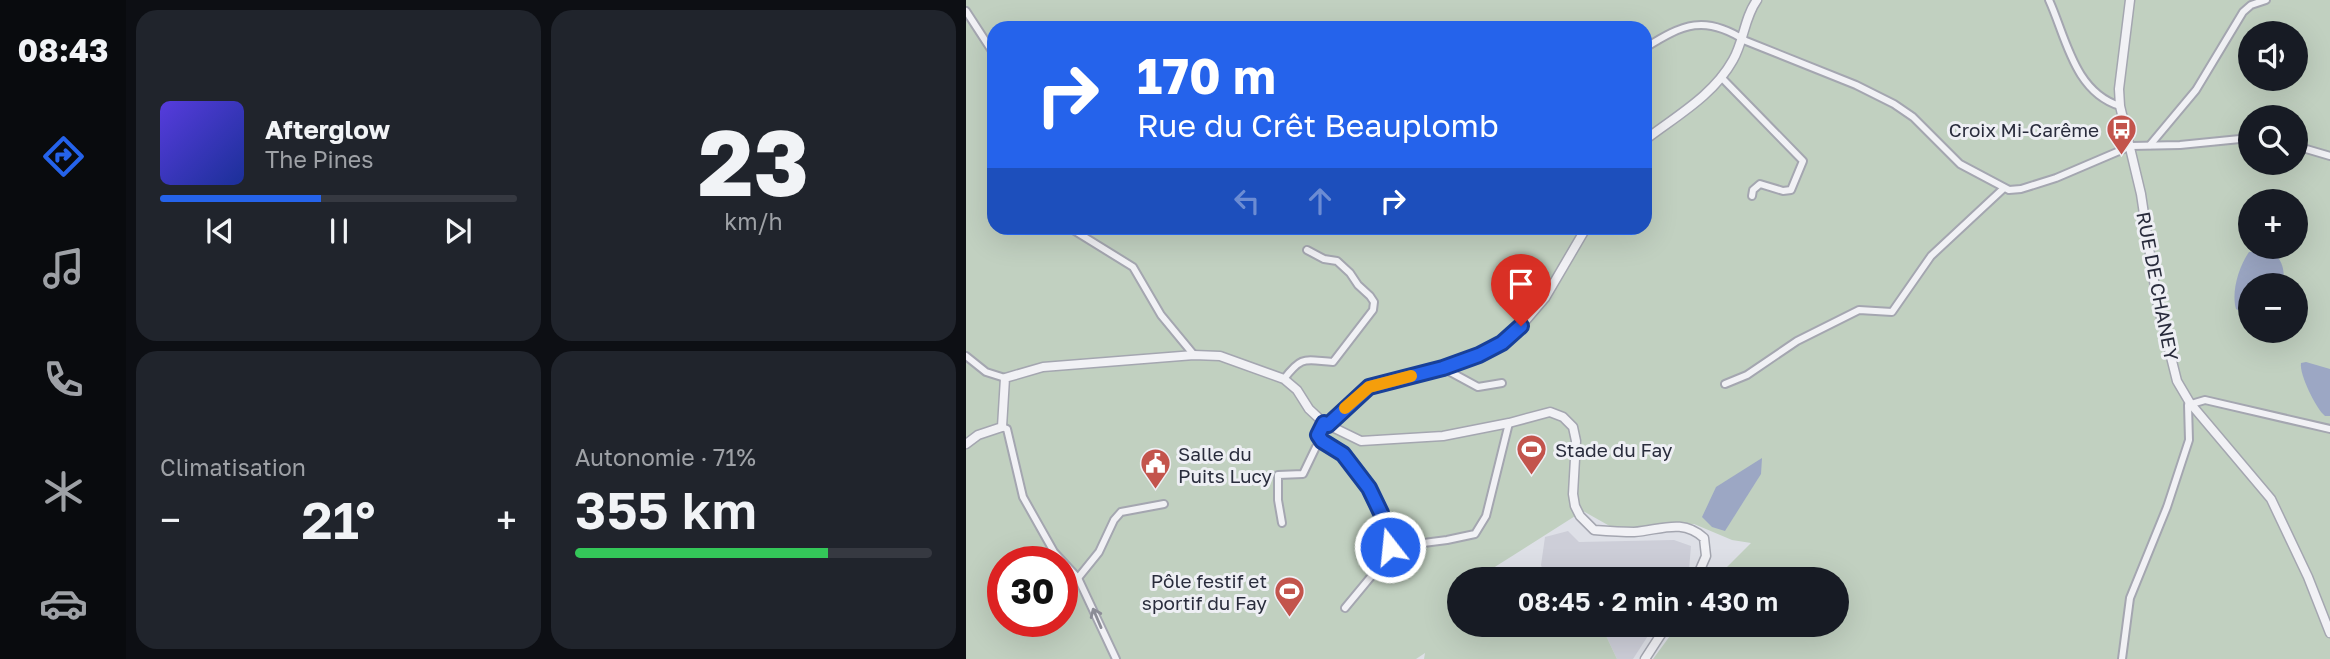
<!DOCTYPE html>
<html lang="fr">
<meta charset="utf-8">
<style>
body{margin:0;font-family:"Golos Text",sans-serif;background:#20242c;color:#f1f3f6;height:100vh;display:flex;flex-direction:column;font-size:26px;white-space:nowrap}
*{box-sizing:border-box;margin:0}
p{font-size:23px;color:#9ea1a6}
.icon{flex:none;width:38px;height:38px;fill:none;stroke:currentColor;stroke-width:2;stroke-linecap:round;stroke-linejoin:round}
.map{position:relative;flex:1;overflow:hidden}
.sheet{display:flex;flex-direction:column;gap:10px;padding:10px;background:#0d0f14;width:840px}
.sheet>*{flex:none}
.top-card{position:absolute;left:21px;top:21px;width:665px;height:214px;border-radius:21px;box-shadow:0 7px 28px #0002;background:#2563eb;color:#fff;overflow:hidden}
.buttons{position:absolute;left:1272px;top:21px;display:grid;gap:14px}
.buttons a{display:grid;place-items:center;width:70px;height:70px;border-radius:50%;background:#171b24;box-shadow:0 7px 28px #0002;font-size:35px}
.speed{position:absolute;left:21px;top:546px;display:flex;gap:14px;font-size:35px;font-weight:700;text-align:center}
.speed>*{display:grid;place-content:center;width:91px;height:91px;border-radius:50%;background:#171b24;box-shadow:0 7px 28px #0002;line-height:1}
.speed .limit{border:10px solid #d22;background:#fff;color:#111}
.pin{position:absolute;display:grid;place-items:center;width:60px;height:60px;color:#fff;margin:-72px -30px;border-radius:50% 50% 50% 0;rotate:-45deg;box-shadow:0 0 7px #0007}
.pin .icon{rotate:45deg}
.me{position:absolute;width:77px;margin:-38px;rotate:344deg;stroke-linejoin:round;filter:drop-shadow(0 0 5px #0008)}
.turn{display:flex;align-items:center;gap:24px;height:147px;padding:0 35px;font-size:32px}
.turn .icon{width:91px;height:91px;stroke-width:2.5}
.turn b{display:block;font-size:49px;line-height:60px}
.lanes{display:flex;align-items:center;height:66px;padding:0 35px;background:#0003;justify-content:center;gap:35px;direction:ltr}
.lanes .off{opacity:.35}
.big{font-size:52px;font-weight:600;line-height:1.1}
.sheet .tile{flex:1;display:flex;flex-direction:column;justify-content:center;gap:10px;min-width:0;padding:0 24px;border-radius:21px;background:#20242c}
.sheet .dial{align-items:center;gap:0}
.dial b{font-size:91px;line-height:1}
.song{display:flex;align-items:center;gap:21px}
.cover{width:84px;height:84px;border-radius:10px;background:linear-gradient(135deg,hsl(250 70% 55%),hsl(230 70% 35%))}
.played{height:7px;border-radius:4px;background:linear-gradient(90deg,#2563eb 45%,#363941 45%)}
.keys{display:flex;justify-content:space-around;direction:ltr}
.heat{display:flex;justify-content:space-between;align-items:center;font-size:38px;direction:ltr}
.charge{height:10px;border-radius:5px;background:linear-gradient(90deg,#34c759 71%,#363941 0)}
.sheet .tiles{flex:1;display:grid;gap:10px;grid-template-columns:repeat(2,1fr)}
.trip{position:absolute;left:481px;top:567px;width:402px;height:70px;border-radius:35px;background:#171b24;box-shadow:0 7px 28px #0002;font-weight:600;line-height:70px;text-align:center}
main{display:flex;flex:1;min-height:0}
.dock{display:flex;flex-direction:column;width:126px;justify-content:space-around;align-items:center;background:#090b0e;color:#9ea1a6}
.dock .icon{width:49px;height:49px}
.dock .active{color:#2563eb}
.dock b{font-size:32px;color:#f1f3f6}
.map>svg:first-child{display:block}
.built{fill:#cdced8}
.green{fill:#c1d0c0;fill-rule:evenodd}
.water{fill:#9ca7c4}
.lines{fill:none;stroke-linecap:round;stroke-linejoin:round}
.minor-casing{stroke:#a4a6b0;stroke-width:10}
.tertiary-casing{stroke:#a4a6b0;stroke-width:11}
.minor{stroke:#f1f1f5;stroke-width:6}
.tertiary{stroke:#f1f1f5;stroke-width:8}
.oneway{stroke:#8d8e98}
.route-casing{stroke:#184099;stroke-width:18}
.route{stroke:#2563eb;stroke-width:12}
.slow{stroke:#f59e0b;stroke-width:12}
.labels{text-anchor:middle;dominant-baseline:central;stroke-width:6;stroke-linejoin:round;paint-order:stroke}
.poi-label{font-size:19px;fill:#292c3c;stroke:#eeeff4;text-anchor:end}
.street-label{font-size:19px;fill:#292c3c;stroke:#eeeff4}
</style>
<main>
<nav class="dock">
<b>08:43</b>
<svg class="icon active" aria-label="directions" viewBox="0 0 24 24"><path d="M12 3l9 9-9 9-9-9zM9 14v-3h6M13 9l2 2-2 2"/></svg>
<svg class="icon" aria-label="music" viewBox="0 0 24 24"><path d="M9 18V5l10-2v13"/><circle cx="6" cy="18" r="3"/><circle cx="16" cy="16" r="3"/></svg>
<svg class="icon" aria-label="phone" viewBox="0 0 24 24"><path d="M5 4h4l2 5-3 2q2 4 5 5l2-3 5 2v4C11 20 4 13 5 4z"/></svg>
<svg class="icon" aria-label="climate" viewBox="0 0 24 24"><path d="M12 3v18M4 7l16 10M4 17L20 7"/></svg>
<svg class="icon" aria-label="car" viewBox="0 0 24 24"><path d="M5 17H2v-5l4-1 3-4h7l3 4 3 1v5h-3M9 17h6M6 11h13"/><circle cx="7" cy="17" r="2"/><circle cx="17" cy="17" r="2"/></svg>
</nav>
<section class="sheet">
<div class="tiles">
<div class="tile">
<div class="song"><i class="cover"></i><div><b>Afterglow</b><p>The Pines</p></div></div>
<div class="played"></div>
<div class="keys"><svg class="icon" aria-label="previous" viewBox="0 0 24 24"><path d="M18 5L8 12l10 7zM5 5v14"/></svg><svg class="icon" aria-label="pause" viewBox="0 0 24 24"><path d="M8 5v14M16 5v14"/></svg><svg class="icon" aria-label="next" viewBox="0 0 24 24"><path d="M6 5l10 7-10 7zM19 5v14"/></svg></div>
</div>
<div class="tile dial"><b>23</b><p>km/h</p></div>
<div class="tile"><p>Climatisation</p>
<div class="heat"><a>−</a><b class="big">21°</b><a>+</a></div>
</div>
<div class="tile"><p>Autonomie · 71%</p><b class="big">355 km</b><div class="charge"></div></div>
</div>
</section>
<div class="map">
<svg width="1364" height="659" viewBox="0 0 1364 659">
<rect width="100%" height="100%" fill="#dee0e7"/>
<!-- built -->
<g class="built">
<polygon points="602,531 613,542 708,540 725,546 723,570 717,579 597,579 576,568 575,565 579,537"/>
<polygon points="635,625 689,625 667,659 651,659"/>
</g>
<!-- green -->
<path class="green" d="M0,0H1364V659H687L712,625H872V579H749L785,543L766,540L728,524L649,529L617,511L513,577L576,568L597,579H494V625H635L651,659H458L459,653L450,659H0ZM28,28H679V228H28ZM1284,33H1330V79H1284ZM1284,117H1330V163H1284ZM1284,201H1330V247H1284ZM1284,285H1330V331H1284ZM37,562H96V621H37Z"/>
<!-- water -->
<g class="water">
<path d="M1283,252C1290,252 1301,250 1307,253C1317,259 1320,275 1316,285H1284V304L1272,310L1270,309C1265,292 1273,266 1283,252Z"/>
<path d="M1340,362L1364,369V416H1359C1350,409 1333,374 1335,363Z"/>
<polygon points="796,458 795,474 759,531 746,527 736,517 750,487"/>
</g>
<g class="lines">
<defs>
<g id="minor">
<path d="M1083,0C1100,37 1108,92 1154,106"/>
<polyline points="0,11 28,54"/>
<path d="M679,48C717,24 739,14 780,41L890,85L928,104L947,117L994,164L1043,190L1055,189L1090,178L1165,146L1214,145L1284,138"/>
<polyline points="755,77 837,161 825,190 817,191 794,184 787,190 786,196"/>
<polyline points="1184,145 1230,90 1277,12 1285,5 1300,0"/>
<polyline points="1330,146 1364,156"/>
<polyline points="104,228 167,267 195,315 228,355"/>
<polyline points="0,356 20,372 39,378"/>
<polyline points="477,368 512,387 536,383"/>
<path d="M318,379C336,355 339,360 367,362L407,310L408,302L404,296L392,285L384,273L371,261L358,259L341,250"/>
<polyline points="759,384 781,375 831,341 893,310 926,312 965,256 1038,188"/>
<path d="M358,423L352,435C358,443 367,446 374,452C385,460 396,476 403,487C414,506 417,536 427,550L379,608"/>
<polyline points="36,427 41,429 57,497 88,552 112,578 133,552 148,520 155,512 198,504"/>
<polyline points="316,523 312,500 312,475 337,474 350,447 356,441"/>
<polyline points="427,550 434,546 481,540 509,534 520,516 543,423"/>
<polyline points="112,578 150,659"/>
<polyline points="1156,659 1164,598 1201,507 1223,440 1222,405 1239,400 1364,429"/>
</g>
<g id="tertiary">
<polyline points="1164,0 1153,89 1154,106 1175,194 1191,301 1211,381 1224,403 1305,499 1342,577 1364,633"/>
<path d="M679,140C710,116 747,96 767,60C778,41 778,18 791,0"/>
<polyline points="362,425 403,387 477,368 513,354 535,343 555,326 579,298 620,228"/>
<path d="M0,444L12,435L36,427L39,378L77,367L228,355L254,356L318,379L331,390L343,409L358,423L395,441L477,436L543,423L584,412L597,417L607,427L610,441L607,494L609,506L614,516L628,530C641,531 655,532 668,532C695,530 716,518 738,538L740,556L730,579"/>
<polyline points="679,659 701,625"/>
</g>
</defs>
<!-- minor casing -->
<use href="#minor" class="minor-casing"/>
<!-- tertiary casing -->
<use href="#tertiary" class="tertiary-casing"/>
<!-- minor -->
<use href="#minor" class="minor"/>
<!-- tertiary -->
<use href="#tertiary" class="tertiary"/>
</g>
<!-- one-way arrows -->
<defs><path id="oneway-shaft" d="M-6 0H5M1.5-3L5.5 0L1.5 3" fill="none" stroke-width="1.6" stroke-linecap="round" stroke-linejoin="round" transform="scale(1.75)"/></defs>
<use class="oneway" href="#oneway-shaft" transform="translate(131 618) rotate(-113)"/>
<g class="lines">
<defs>
<polyline id="route" points="424,547 415,513 403,488 377,454 356,441 352,435 358,423 362,425 403,387 477,368 513,355 536,343 555,326"/>
</defs>
<!-- route casing -->
<use href="#route" class="route-casing"/>
<!-- route -->
<use href="#route" class="route"/>
<!-- slow -->
<polyline class="slow" points="379,408 403,387 445,376"/>
</g>
<!-- icons -->
<defs>
<symbol id="bus-pin" viewBox="-11 -11 22 30"><path d="M0 17L-7.5 6A9.5 9.5 0 1 1 7.5 6Z" fill="#c3544c" stroke="#eeeff4"/><path d="M-5-6H5V4H4V6H2V4H-2V6H-4V4H-5ZM-3.5-4V0h7V-4ZM-3.5 1.2v1.5H-2V1.2ZM2 1.2v1.5H3.5V1.2Z" fill="#fff"/></symbol>
<symbol id="stadium-pin" viewBox="-11 -11 22 30"><path d="M0 17L-7.5 6A9.5 9.5 0 1 1 7.5 6Z" fill="#c3544c" stroke="#eeeff4"/><path d="M0-5a6.5 5 0 1 0 0 10a6.5 5 0 1 0 0-10ZM-3.5-1.8h7v3.6h-7Z" fill="#fff"/></symbol>
<symbol id="civic-pin" viewBox="-11 -11 22 30"><path d="M0 17L-7.5 6A9.5 9.5 0 1 1 7.5 6Z" fill="#c3544c" stroke="#eeeff4"/><path d="M-.6-6.5H3V-4.5H.6V-3L4-1V1h2V6H-6V1h2V-1L-.6-3ZM-1.2 2.5V6h2.4V2.5Z" fill="#fff"/></symbol>
</defs>
<g fill-rule="evenodd">
<use href="#bus-pin" x="1138" y="112" width="35" height="47"/>
<use href="#stadium-pin" x="548" y="432" width="35" height="47"/>
<use href="#civic-pin" x="172" y="446" width="35" height="47"/>
<use href="#stadium-pin" x="306" y="574" width="35" height="47"/>
</g>
<g class="labels">
<!-- poi labels -->
<g class="poi-label">
<text x="1133" y="129">Croix Mi-Carême</text>
<text x="589" y="449" text-anchor="start">Stade du Fay</text>
<text x="212" y="453" text-anchor="start">Salle du<tspan x="212" dy="22">Puits Lucy</tspan></text>
<text x="301" y="580">Pôle festif et<tspan x="301" dy="22">sportif du Fay</tspan></text>
</g>
<!-- street labels -->
<g class="street-label">
<text transform="translate(1192 286) rotate(79)">RUE DE CHANEY</text>
</g>
</g>
</svg>
<div class="buttons">
<a><svg class="icon" aria-label="sound" viewBox="0 0 24 24"><path d="M4 9h4l5-4v14l-5-4H4zM17 9q2 3 0 6"/></svg></a>
<a><svg class="icon" aria-label="search" viewBox="0 0 24 24"><circle cx="10" cy="10" r="6"/><path d="M15 15l6 6"/></svg></a>
<a>+</a>
<a>−</a>
</div>
<div class="speed"><div class="limit">30</div></div>
<div class="pin" style="left:555px;top:326px;background:#d93025"><svg class="icon" aria-label="arrive" viewBox="0 0 24 24"><path d="M6 21V4h12l-3 4 3 4H6"/></svg></div>
<svg class="me" style="left:424px;top:547px" viewBox="-20 -20 40 40"><circle r="17" fill="#2563eb" stroke="#fff" stroke-width="3"/><path d="M0-11L8 9 0 5-8 9z" fill="#fff"/></svg>
<div class="trip">08:45 · 2 min · 430 m</div>
<div class="top-card">
<div class="turn"><svg class="icon" aria-label="right" viewBox="0 0 24 24"><path d="M7 20v-9h11M14 6l5 5-5 5"/></svg><div><b>170 m</b>Rue du Crêt Beauplomb</div></div>
<div class="lanes"><svg class="icon off" aria-label="left" viewBox="0 0 24 24"><path d="M17 20v-9H6M10 6l-5 5 5 5"/></svg><svg class="icon off" aria-label="ahead" viewBox="0 0 24 24"><path d="M12 20V5M6 11l6-6 6 6"/></svg><svg class="icon" aria-label="right" viewBox="0 0 24 24"><path d="M7 20v-9h11M14 6l5 5-5 5"/></svg></div>
</div>
</div>
</main>
